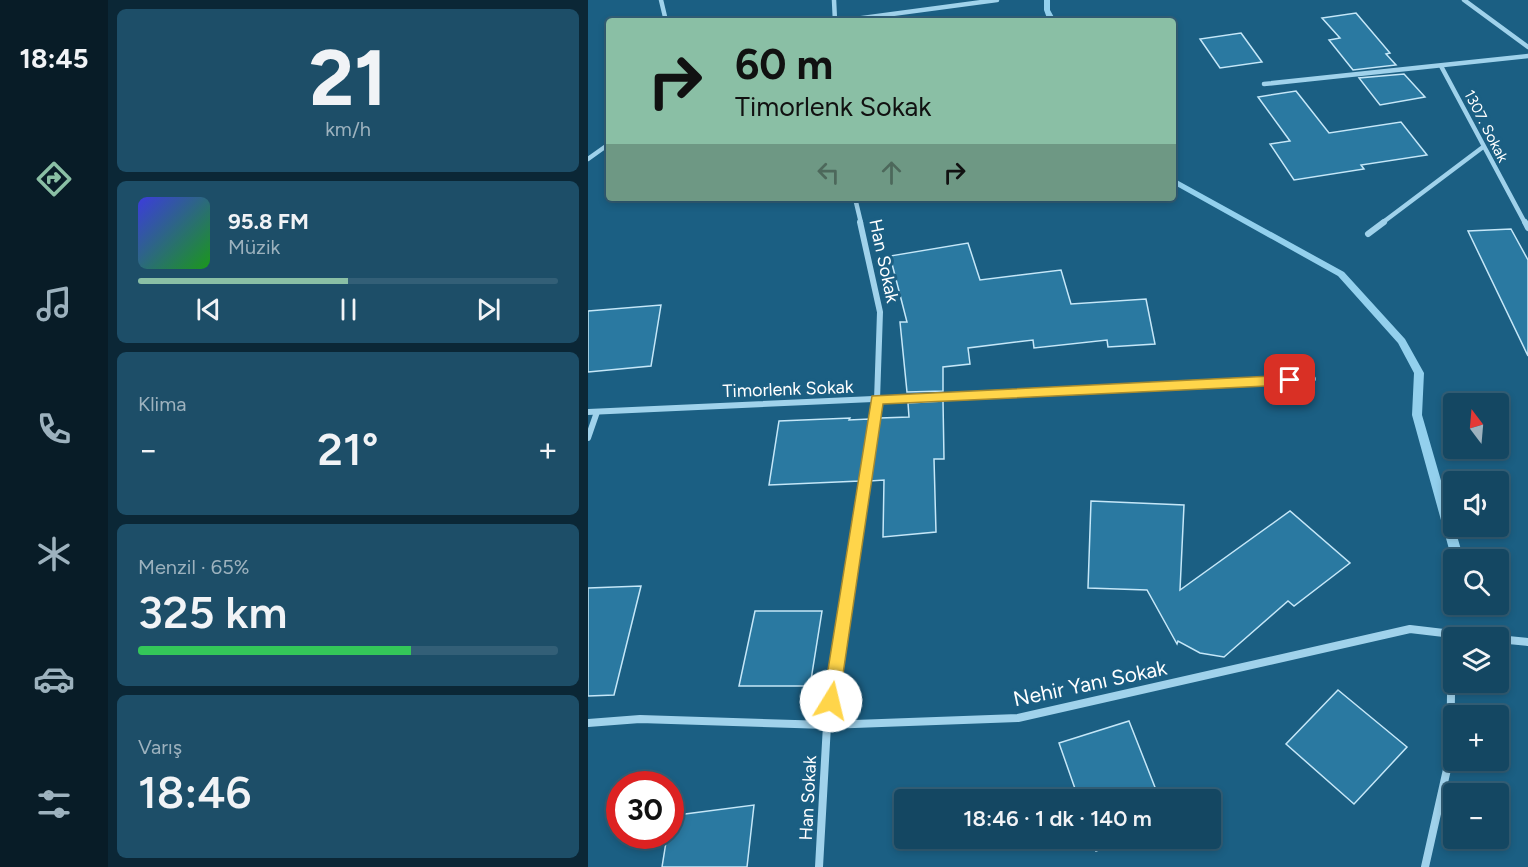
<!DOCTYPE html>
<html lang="tr">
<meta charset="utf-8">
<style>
body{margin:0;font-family:Figtree,sans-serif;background:#1d4e68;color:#f1f3f6;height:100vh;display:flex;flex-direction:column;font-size:22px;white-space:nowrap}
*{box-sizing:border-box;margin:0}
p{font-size:20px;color:#9db2be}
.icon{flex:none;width:33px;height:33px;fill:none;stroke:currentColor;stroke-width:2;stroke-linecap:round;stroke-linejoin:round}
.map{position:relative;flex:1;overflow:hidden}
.panel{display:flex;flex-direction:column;gap:9px;padding:9px;background:#0b2736;width:480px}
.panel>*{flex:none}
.banner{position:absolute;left:18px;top:18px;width:570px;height:183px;border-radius:6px;box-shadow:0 3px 9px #0003,0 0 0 2px #335f77;background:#8abfa5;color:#111;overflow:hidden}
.needle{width:39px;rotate:344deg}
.tools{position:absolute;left:855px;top:393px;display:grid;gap:12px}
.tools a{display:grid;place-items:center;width:66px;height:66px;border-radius:6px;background:#144762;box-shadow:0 3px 9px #0003,0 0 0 2px #335f77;font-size:30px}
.speed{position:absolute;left:18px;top:771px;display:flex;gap:12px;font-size:30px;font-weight:700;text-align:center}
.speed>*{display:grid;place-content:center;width:78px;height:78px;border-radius:50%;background:#144762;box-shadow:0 3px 9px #0003,0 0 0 2px #335f77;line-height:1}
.speed .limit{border:9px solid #d22;background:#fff;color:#111}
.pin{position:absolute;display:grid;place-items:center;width:51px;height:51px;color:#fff;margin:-26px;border-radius:12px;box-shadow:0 3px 9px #0006}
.me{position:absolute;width:66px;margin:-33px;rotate:9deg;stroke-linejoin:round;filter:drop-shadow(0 0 4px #0008)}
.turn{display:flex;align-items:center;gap:21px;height:126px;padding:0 30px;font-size:27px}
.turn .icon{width:78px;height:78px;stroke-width:2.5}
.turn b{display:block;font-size:42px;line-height:51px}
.lanes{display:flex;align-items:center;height:57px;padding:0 30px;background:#0003;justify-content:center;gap:30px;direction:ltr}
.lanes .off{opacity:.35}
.big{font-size:45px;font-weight:600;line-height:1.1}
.panel .widget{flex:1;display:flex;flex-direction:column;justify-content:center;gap:9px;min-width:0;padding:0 21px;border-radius:9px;background:#1d4e68}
.panel .dial{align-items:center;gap:0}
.dial b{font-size:78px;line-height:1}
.song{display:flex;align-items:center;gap:18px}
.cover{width:72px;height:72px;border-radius:9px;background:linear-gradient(135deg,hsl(240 70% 55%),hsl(120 70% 35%))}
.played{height:6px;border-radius:3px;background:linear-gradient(90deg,#8abfa5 50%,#335f77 50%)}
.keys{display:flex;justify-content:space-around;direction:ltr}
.heat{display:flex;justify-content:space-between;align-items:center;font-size:33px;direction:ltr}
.charge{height:9px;border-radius:4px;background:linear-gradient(90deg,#34c759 65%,#335f77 0)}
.trip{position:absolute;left:306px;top:789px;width:327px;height:60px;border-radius:6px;background:#144762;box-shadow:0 3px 9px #0003,0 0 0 2px #335f77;font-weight:600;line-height:60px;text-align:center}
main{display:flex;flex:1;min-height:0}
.dock{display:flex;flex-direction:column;width:108px;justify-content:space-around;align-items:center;background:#081c27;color:#9db2be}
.dock .icon{width:42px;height:42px}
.dock .selected{color:#8abfa5}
.dock b{font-size:27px;color:#f1f3f6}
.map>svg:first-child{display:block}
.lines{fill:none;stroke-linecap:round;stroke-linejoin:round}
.stream{fill:#93d0ed;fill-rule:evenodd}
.building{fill:#2a79a1;stroke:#c5e7f8;stroke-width:1.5}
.street-far2{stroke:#a0d2eb;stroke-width:4.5}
.street-far1{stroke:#a0d2eb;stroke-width:6}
.street{stroke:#a0d2eb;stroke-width:8}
.route{fill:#ffd54a;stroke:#a68a30;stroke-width:1.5}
.labels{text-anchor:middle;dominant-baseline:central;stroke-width:6;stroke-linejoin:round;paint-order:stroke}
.far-street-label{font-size:15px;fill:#fff;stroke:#1b5f83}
.street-label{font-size:18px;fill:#fff;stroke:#1b5f83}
.near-street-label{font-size:21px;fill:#fff;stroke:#1b5f83}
</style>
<main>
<nav class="dock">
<b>18:45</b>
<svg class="icon selected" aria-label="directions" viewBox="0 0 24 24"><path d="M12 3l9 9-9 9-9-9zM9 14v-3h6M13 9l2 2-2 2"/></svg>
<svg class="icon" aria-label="music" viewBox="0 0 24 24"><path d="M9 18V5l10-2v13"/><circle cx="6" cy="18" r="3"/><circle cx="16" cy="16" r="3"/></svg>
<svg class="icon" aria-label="phone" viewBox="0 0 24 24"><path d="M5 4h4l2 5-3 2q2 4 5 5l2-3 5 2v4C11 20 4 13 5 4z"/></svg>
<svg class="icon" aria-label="climate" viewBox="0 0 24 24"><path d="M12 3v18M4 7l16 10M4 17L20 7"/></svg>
<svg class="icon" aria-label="car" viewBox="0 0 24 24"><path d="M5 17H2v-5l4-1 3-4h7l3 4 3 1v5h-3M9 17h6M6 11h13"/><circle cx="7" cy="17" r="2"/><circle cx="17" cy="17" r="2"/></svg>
<svg class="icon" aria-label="filters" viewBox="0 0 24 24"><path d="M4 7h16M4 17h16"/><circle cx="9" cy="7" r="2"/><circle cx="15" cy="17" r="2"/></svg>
</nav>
<section class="panel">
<div class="widget dial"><b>21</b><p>km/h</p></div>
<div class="widget">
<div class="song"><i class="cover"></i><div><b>95.8 FM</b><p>Müzik</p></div></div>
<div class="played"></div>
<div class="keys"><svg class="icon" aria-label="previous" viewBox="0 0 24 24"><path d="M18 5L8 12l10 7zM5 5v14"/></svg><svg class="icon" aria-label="pause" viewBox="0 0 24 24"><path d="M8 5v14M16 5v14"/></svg><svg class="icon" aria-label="next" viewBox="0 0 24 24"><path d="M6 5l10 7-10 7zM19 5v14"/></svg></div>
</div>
<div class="widget"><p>Klima</p>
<div class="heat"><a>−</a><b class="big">21°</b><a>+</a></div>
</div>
<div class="widget"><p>Menzil · 65%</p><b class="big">325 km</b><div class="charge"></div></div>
<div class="widget"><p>Varış</p><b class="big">18:46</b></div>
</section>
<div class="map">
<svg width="940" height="867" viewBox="0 0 940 867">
<rect width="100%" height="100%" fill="#1b5f83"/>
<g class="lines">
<!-- stream -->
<g class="stream">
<polygon points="456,0 462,0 462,10 468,21 460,21 456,10"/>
<polygon points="585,178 756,272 817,339 836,373 834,415 876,560 866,560 866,563 864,560 824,415 826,373 810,343 750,276 585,184"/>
</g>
</g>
<!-- building -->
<g class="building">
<polygon points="768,13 802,53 798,54 808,65 765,70 741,40 752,38 734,18"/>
<polygon points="653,33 674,62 632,68 612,39"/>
<polygon points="816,74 837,97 792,105 771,78"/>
<polygon points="708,91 741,133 813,122 839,155 773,165 776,169 706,180 682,144 702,141 670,97"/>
<polygon points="923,229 940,260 940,356 880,231"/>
<polygon points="380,243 392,280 473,270 483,304 558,299 567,344 520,347 519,340 446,348 445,340 380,348 382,364 355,367 355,391 319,392 312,322 319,322 302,256"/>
<polygon points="73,305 63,366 0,372 0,311"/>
<polygon points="355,401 356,459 346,459 348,532 295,537 296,480 282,481 292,418 321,417 320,403"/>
<polygon points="262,418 261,420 281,419 272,481 181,485 191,421"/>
<polygon points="503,501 596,505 592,590 702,511 762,563 706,606 700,601 636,657 612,653 590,641 589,644 559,590 500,588"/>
<polygon points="53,586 26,695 0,696 0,588"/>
<polygon points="167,611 234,611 222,686 151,686"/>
<polygon points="750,690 819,747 766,804 698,744"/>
<polygon points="541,721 572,800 491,800 471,743"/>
<polygon points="166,805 159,867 74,867 79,836 82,836 82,825 97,814"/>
<polygon points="504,838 544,838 508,851"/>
</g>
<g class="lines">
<!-- street-far2 -->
<g class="street-far2">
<polyline points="73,0 78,21"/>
<polyline points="246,0 247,21"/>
<polyline points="876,0 940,47"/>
<polyline points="252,21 409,0"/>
<polyline points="853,66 937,223"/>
<polyline points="676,84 940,56"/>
<polyline points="0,159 21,144"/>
<polyline points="267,198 273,223"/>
<polyline points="794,223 895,147"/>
</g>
<!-- street-far1 -->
<g class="street-far1">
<polyline points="272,222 292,312 289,400 273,507"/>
<polyline points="937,222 940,228"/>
<polyline points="780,234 796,222"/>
<polyline points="0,412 725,379"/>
<polyline points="0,438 9,412"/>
</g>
<!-- street -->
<g class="street">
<polyline points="910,639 940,642"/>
<polyline points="0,723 52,719 239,725 430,718 822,629 898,638"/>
<polyline points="231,867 239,725 273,505"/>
<polyline points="837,867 862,756 864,634"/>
</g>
</g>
<!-- route -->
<polygon class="route" points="702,375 708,380 702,385 295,404 251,701 249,707 243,709 237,707 235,701 284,396"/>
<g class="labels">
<!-- far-street labels -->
<g class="far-street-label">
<text transform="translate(898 126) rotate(63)">1307. Sokak</text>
</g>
<!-- street labels -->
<g class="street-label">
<text transform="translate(296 261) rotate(78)">Han Sokak</text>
<text transform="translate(200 389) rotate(-2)">Timorlenk Sokak</text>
<text transform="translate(220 798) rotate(-87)">Han Sokak</text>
</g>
<!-- near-street labels -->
<g class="near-street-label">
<text transform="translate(502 683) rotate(-12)">Nehir Yanı Sokak</text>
</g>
</g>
</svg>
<div class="tools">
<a><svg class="needle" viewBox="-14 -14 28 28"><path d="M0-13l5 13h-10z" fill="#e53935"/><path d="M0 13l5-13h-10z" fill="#9db2be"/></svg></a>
<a><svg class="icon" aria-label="sound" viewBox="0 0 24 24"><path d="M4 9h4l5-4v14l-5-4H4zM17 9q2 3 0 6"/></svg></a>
<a><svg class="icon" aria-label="search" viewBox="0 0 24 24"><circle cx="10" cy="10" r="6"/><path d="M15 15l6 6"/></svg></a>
<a><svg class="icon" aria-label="layers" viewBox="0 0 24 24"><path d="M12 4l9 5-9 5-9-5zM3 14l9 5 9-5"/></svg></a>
<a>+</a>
<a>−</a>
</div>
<div class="speed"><div class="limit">30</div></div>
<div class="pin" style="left:702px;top:380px;background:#d93025"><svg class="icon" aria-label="arrive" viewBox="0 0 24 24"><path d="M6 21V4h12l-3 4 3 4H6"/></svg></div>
<svg class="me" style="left:243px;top:701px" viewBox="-20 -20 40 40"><circle r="19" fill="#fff"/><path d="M0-13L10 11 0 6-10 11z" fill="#ffd54a"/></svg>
<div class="trip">18:46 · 1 dk · 140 m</div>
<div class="banner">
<div class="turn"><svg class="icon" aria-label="right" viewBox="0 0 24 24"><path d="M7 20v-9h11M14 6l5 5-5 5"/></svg><div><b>60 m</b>Timorlenk Sokak</div></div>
<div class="lanes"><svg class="icon off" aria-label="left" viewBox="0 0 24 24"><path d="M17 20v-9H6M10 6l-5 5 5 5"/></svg><svg class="icon off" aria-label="ahead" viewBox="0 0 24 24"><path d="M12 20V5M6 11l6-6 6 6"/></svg><svg class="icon" aria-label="right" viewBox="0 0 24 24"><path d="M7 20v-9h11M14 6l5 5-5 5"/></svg></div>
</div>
</div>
</main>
